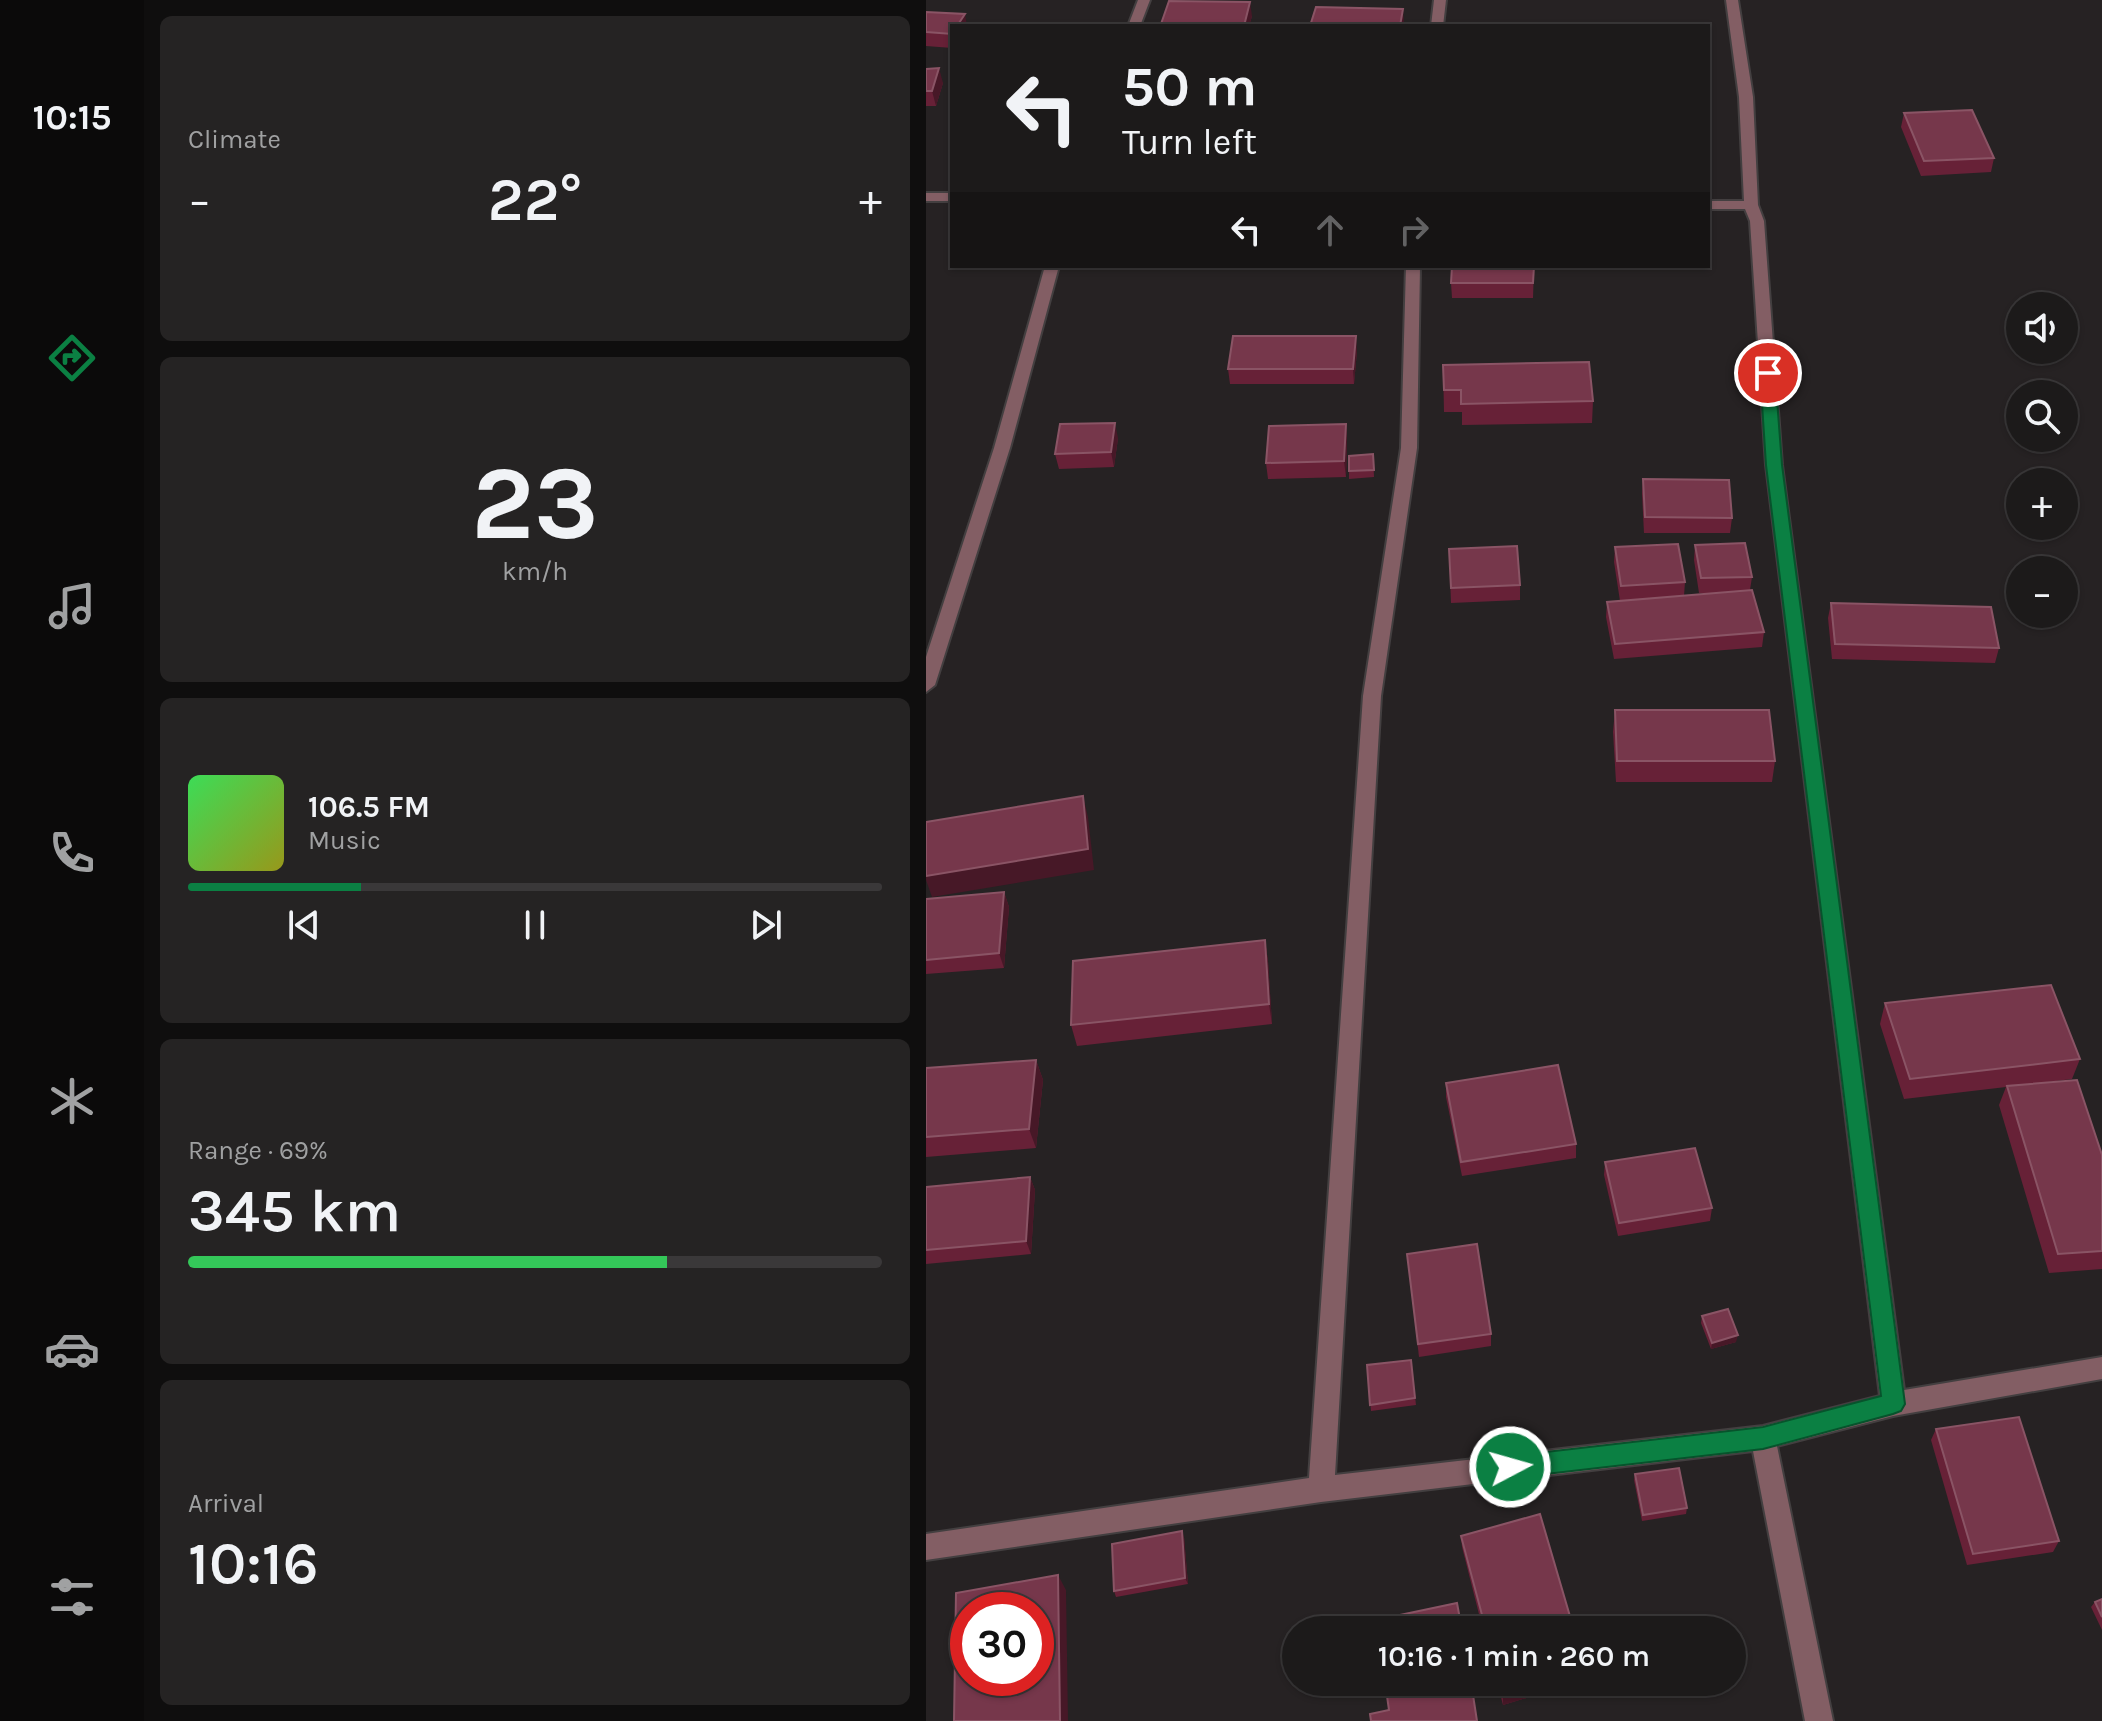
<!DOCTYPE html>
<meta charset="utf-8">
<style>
body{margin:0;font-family:Karla,sans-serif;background:#252323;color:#f1f3f6;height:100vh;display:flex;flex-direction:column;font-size:30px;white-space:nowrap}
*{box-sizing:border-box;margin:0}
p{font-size:26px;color:#a0a1a2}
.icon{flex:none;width:44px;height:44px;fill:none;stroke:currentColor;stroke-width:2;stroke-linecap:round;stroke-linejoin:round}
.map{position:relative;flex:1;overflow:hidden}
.drawer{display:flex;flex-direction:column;gap:16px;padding:16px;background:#0f0e0e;width:782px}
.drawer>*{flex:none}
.top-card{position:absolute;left:24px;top:24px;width:760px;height:244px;border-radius:0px;box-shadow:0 2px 6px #0004,0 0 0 2px #3a3839;background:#1c1a1a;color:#f1f3f6;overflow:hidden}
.buttons{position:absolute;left:1080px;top:292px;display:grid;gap:16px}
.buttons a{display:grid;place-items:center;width:72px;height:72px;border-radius:50%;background:#1c1a1a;box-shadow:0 2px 6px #0004,0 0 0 2px #3a3839;font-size:40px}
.speed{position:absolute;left:24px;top:1592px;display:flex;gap:16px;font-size:40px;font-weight:700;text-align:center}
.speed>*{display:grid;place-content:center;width:104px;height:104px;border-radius:50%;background:#1c1a1a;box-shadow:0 2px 6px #0004,0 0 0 2px #3a3839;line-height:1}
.speed .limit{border:12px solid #d22;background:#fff;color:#111}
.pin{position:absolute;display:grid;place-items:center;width:68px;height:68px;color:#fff;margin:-34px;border:4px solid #fff;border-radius:50%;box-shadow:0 2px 8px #0007}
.me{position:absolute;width:88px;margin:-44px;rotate:84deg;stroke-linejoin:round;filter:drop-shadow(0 0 6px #0008)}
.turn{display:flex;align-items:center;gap:28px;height:168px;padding:0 40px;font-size:36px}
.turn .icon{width:104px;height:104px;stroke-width:2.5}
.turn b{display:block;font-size:56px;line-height:68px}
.lanes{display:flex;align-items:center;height:76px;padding:0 40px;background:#0003;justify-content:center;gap:40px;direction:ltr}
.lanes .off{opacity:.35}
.big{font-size:60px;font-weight:600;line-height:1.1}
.drawer .tile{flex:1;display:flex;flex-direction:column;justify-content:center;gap:12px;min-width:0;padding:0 28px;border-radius:12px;background:#252323}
.drawer .dial{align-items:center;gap:0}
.dial b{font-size:104px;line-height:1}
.song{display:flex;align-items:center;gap:24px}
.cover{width:96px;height:96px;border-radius:12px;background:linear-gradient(135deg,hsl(130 70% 55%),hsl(60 70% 35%))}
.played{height:8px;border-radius:4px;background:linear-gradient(90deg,#0b8043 25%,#3a3839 25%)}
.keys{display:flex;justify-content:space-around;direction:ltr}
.heat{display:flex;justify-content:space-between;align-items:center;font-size:44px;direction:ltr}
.charge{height:12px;border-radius:6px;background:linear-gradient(90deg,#34c759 69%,#3a3839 0)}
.trip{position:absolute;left:356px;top:1616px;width:464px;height:80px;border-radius:40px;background:#1c1a1a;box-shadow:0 2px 6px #0004,0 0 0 2px #3a3839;font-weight:600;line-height:80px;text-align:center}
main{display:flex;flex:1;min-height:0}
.menu{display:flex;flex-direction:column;width:144px;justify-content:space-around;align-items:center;background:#0b0a0a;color:#a0a1a2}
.menu .icon{width:56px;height:56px}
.menu .current{color:#0b8043}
.menu b{font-size:36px;color:#f1f3f6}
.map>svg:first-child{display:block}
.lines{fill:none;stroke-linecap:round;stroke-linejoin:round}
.minor-casing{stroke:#433f40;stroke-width:4}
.minor{fill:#835e64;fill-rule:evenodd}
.wall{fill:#672137}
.shaded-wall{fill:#471827}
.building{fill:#76374b;stroke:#8a5465;stroke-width:2;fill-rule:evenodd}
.route{fill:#0b8043;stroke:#07532c;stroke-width:2}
</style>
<main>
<nav class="menu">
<b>10:15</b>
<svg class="icon current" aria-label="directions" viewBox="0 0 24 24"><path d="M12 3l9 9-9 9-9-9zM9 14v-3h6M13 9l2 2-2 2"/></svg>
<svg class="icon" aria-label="music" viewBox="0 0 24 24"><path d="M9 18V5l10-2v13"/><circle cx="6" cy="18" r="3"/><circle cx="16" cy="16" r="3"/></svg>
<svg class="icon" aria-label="phone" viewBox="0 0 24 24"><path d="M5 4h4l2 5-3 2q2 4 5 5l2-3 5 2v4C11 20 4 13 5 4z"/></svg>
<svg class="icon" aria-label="climate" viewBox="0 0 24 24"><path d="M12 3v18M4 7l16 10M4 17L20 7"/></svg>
<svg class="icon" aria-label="car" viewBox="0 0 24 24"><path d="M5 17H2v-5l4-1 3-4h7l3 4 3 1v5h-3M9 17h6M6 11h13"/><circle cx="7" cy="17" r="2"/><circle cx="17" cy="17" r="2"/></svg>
<svg class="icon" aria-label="filters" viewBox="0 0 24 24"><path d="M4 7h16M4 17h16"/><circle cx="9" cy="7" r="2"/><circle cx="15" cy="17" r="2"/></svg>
</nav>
<section class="drawer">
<div class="tile"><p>Climate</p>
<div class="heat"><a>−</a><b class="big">22°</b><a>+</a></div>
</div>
<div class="tile dial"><b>23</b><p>km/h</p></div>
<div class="tile">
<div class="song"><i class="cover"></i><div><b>106.5 FM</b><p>Music</p></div></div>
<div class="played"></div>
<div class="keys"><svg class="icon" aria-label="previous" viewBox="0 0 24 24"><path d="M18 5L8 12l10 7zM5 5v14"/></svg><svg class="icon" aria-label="pause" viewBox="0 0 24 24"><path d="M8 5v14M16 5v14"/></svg><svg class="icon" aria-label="next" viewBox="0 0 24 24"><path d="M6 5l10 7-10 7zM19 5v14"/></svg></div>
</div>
<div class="tile"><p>Range · 69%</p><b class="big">345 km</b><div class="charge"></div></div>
<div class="tile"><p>Arrival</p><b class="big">10:16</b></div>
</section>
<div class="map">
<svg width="1176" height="1721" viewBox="0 0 1176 1721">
<rect width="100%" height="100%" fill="#262223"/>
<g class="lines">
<defs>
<g id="minor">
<polygon points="212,0 224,0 214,26 202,26"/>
<polygon points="508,0 520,0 517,26 505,26"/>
<polygon points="800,0 812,0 827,97 832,205 838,221 856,465 978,1390 1176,1357 1176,1379 967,1416 851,1446 907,1721 879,1721 827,1451 395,1502 0,1560 0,1534 383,1478 437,696 475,448 480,266 494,266 491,448 455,696 409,1475 837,1426 954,1396 840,465 824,221 819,209 782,209 782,201 818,201 813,97"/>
<rect x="0" y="193" width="26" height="8"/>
<polygon points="119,266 133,266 84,448 9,685 0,692 0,657 68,448"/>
</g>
</defs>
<!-- minor casing -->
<use href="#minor" class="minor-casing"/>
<!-- minor -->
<use href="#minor" class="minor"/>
</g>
<!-- wall -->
<g class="wall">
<polygon points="0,12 26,26 26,48 0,46"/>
<polygon points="326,16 323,26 236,26 235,24"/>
<polygon points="0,69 17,83 10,106 0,106"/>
<polygon points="978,113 1068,158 1065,172 995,176 975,127"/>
<polygon points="608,266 607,298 526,298 525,283"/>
<polygon points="431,351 428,384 304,384 302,369"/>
<polygon points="517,365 667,401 666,423 536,425 536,412 518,412"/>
<polygon points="420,424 421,439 420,477 342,479 340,463"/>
<polygon points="192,438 188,467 133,469 129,454"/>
<polygon points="447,454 448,477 423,479 423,456"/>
<polygon points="717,479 806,518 804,533 718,533 716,494"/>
<polygon points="769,545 826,577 824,590 838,632 836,647 688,659 680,617 681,602 694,601 688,562 689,547 759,582 758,596 791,593 773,593 768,560"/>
<polygon points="523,549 594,585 594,600 525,603"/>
<polygon points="905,603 1073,648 1069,663 906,659 902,618"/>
<polygon points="689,710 849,761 846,782 690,782 687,732"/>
<polygon points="78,892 83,907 78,968 0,974 0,899"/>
<polygon points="339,940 342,961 346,1024 151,1046 145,1025"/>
<polygon points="959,1003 1154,1059 1146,1079 1114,1083 1176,1155 1176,1269 1123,1273 1073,1105 1080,1087 978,1099 954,1024"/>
<polygon points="110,1060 117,1080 110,1148 0,1157 0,1068"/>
<polygon points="520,1083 650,1144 650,1158 536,1176 520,1097"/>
<polygon points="679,1162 786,1208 784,1221 692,1236 678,1175"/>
<polygon points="104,1177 109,1190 105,1254 0,1264 0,1187"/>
<polygon points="481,1254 565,1334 565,1346 493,1357"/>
<polygon points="776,1316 810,1342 785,1349 775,1323"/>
<polygon points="485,1360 490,1405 445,1411 441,1365"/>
<polygon points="1010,1429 1133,1541 1127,1552 1041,1565 1005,1440"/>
<polygon points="709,1474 761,1508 760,1514 716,1521 708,1480"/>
<polygon points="535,1536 648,1630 557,1630 536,1547"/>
<polygon points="258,1537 262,1584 190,1597 188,1591"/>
<polygon points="1176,1599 1176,1630 1165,1607 1169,1602"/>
<polygon points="571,1682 653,1682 577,1705"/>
</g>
<!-- shaded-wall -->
<g class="shaded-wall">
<polygon points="324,2 326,16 323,26 318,26"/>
<polygon points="477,9 478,24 477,26 474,26"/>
<polygon points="39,14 41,26 31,26"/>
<polygon points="13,68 17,83 10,106 6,91"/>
<polygon points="430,336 431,351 428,384 427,369"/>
<polygon points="189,423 192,438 188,467 185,452"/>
<polygon points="420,424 421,439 420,477 418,461"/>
<polygon points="157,796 162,817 168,870 6,897 0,880 0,876"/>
<polygon points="78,892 83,907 78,968 73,953"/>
<polygon points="339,940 342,961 346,1024 343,1004"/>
<polygon points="110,1060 117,1080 110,1148 103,1129"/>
<polygon points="104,1177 109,1190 105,1254 100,1241"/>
<polygon points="812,1335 810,1342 785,1349 786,1343"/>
<polygon points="256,1531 258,1537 262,1584 259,1578"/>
<polygon points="132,1575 140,1590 142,1721 134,1721"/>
<polygon points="621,1682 653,1682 577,1705 577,1695"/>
</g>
<!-- building -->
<g class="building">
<polygon points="243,1 324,2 318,26 235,24"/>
<polygon points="390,7 477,9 474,26 384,26"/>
<polygon points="0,12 39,14 31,26 26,26 26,34 0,32"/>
<polygon points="13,68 6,91 0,91 0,69"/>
<polygon points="1046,110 1068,158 998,161 978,113"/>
<polygon points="526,266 608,266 607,283 525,283"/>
<polygon points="307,336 430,336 427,369 302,369"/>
<polygon points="663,362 667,401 535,404 535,390 518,390 517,365"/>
<polygon points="189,423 185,452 129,454 134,424"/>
<polygon points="420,424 418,461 340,463 343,426"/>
<polygon points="447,454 448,470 423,471 423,456"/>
<polygon points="717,479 803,480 806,518 719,517"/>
<polygon points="819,543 826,577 775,578 769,545"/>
<polygon points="752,544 759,582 695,586 689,547"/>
<polygon points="591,546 594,585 525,588 523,549"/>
<polygon points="826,590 838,632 689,644 681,602"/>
<polygon points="905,603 1065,607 1073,648 909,644"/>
<polygon points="689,710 843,710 849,761 691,761"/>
<polygon points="157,796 162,849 0,876 0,822"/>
<polygon points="78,892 73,953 0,960 0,899"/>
<polygon points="339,940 343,1004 145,1025 147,961"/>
<polygon points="1125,985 1154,1059 984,1079 959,1003"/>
<polygon points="110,1060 103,1129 0,1137 0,1068"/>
<polygon points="632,1065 650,1144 535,1162 520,1083"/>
<polygon points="1151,1080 1176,1155 1176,1251 1132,1254 1081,1086"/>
<polygon points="769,1148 786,1208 693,1223 679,1162"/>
<polygon points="104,1177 100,1241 0,1250 0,1187"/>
<polygon points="551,1244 565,1334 492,1344 481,1254"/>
<polygon points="802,1309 812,1335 786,1343 776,1316"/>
<polygon points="485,1360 489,1398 444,1405 441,1365"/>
<polygon points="1093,1417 1133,1541 1047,1554 1010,1429"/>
<polygon points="753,1468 761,1508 717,1515 709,1474"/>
<polygon points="614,1514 648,1630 560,1630 535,1536"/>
<polygon points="256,1531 259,1578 188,1591 186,1544"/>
<path d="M132,1575L134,1721H28L30,1593ZM42,1610H110V1678H42Z"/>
<polygon points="1176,1599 1176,1617 1169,1602"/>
<polygon points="531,1603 536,1630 452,1630 450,1620"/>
<polygon points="459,1682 545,1682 551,1721 445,1721 444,1714 463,1710"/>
<polygon points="573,1682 621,1682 577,1695"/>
</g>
<!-- route -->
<polygon class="route" points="842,369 849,373 856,465 979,1404 975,1411 967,1414 837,1449 584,1478 576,1475 572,1467 576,1459 584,1456 837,1427 955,1396 840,465 834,373"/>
</svg>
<div class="buttons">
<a><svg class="icon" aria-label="sound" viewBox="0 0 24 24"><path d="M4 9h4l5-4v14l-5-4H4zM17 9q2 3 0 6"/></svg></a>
<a><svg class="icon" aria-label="search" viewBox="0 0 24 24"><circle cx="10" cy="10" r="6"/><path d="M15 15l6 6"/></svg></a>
<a>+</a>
<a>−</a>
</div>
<div class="speed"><div class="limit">30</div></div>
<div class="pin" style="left:842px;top:373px;background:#d93025"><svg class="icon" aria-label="arrive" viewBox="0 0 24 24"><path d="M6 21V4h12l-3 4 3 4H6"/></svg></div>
<svg class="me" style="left:584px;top:1467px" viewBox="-20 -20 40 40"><circle r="17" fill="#0b8043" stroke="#fff" stroke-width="3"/><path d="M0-11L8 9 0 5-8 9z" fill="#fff"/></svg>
<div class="trip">10:16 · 1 min · 260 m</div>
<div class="top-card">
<div class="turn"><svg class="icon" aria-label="left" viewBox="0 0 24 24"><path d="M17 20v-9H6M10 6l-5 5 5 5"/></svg><div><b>50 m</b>Turn left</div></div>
<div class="lanes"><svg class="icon" aria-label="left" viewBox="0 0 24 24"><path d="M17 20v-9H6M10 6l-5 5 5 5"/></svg><svg class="icon off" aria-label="ahead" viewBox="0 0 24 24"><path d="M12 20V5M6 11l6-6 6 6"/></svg><svg class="icon off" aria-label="right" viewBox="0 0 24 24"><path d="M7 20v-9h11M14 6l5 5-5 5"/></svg></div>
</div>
</div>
</main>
